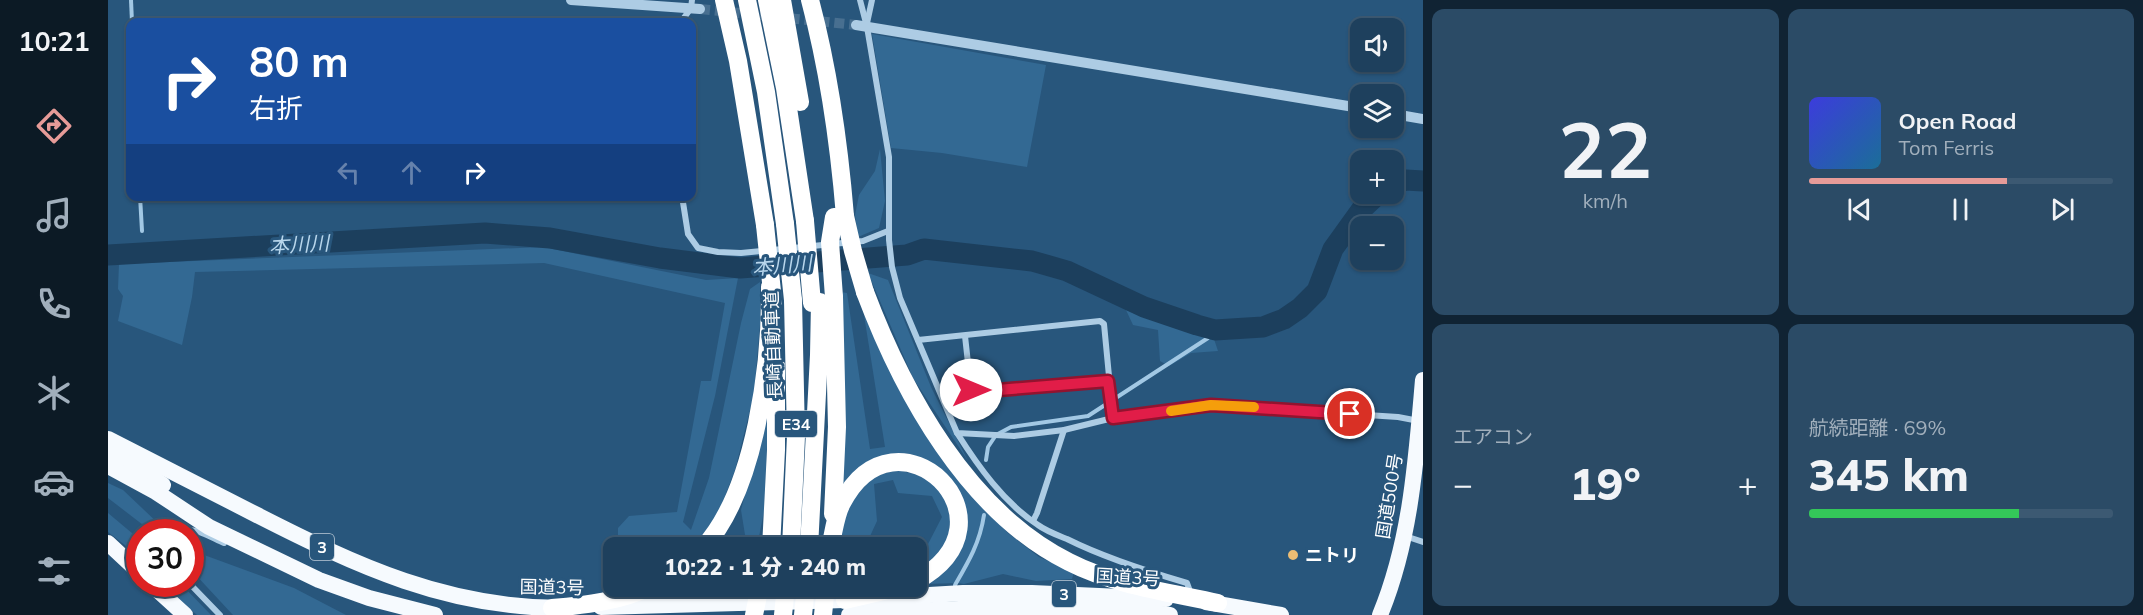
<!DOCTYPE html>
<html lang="ja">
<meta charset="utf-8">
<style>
body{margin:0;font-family:Mulish,"Noto Sans JP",sans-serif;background:#2b4b66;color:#f1f3f6;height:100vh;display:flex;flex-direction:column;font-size:22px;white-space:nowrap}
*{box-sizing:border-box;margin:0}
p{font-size:20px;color:#a1afbc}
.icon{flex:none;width:33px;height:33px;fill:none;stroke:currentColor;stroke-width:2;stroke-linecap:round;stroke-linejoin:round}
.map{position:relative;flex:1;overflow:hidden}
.details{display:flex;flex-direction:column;gap:9px;padding:9px;background:#102333;width:720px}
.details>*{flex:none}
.banner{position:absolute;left:18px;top:18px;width:570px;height:183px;border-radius:12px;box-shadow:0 2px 4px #0004,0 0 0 2px #3c5972;background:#1a4fa0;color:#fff;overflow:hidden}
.controls{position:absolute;left:1242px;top:18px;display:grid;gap:12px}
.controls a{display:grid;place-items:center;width:54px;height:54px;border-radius:12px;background:#1e405d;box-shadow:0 2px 4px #0004,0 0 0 2px #3c5972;font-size:30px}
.speed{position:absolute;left:18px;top:519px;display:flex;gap:12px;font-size:30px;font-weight:700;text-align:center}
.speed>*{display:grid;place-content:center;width:78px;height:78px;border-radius:50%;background:#1e405d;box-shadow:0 2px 4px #0004,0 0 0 2px #3c5972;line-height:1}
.speed .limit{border:9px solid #d22;background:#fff;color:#111}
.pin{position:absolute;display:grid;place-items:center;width:51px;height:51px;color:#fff;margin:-26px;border:3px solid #fff;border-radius:50%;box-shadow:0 2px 6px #0007}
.me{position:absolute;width:66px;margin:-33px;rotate:90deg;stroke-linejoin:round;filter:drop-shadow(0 0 4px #0008)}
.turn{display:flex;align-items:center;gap:21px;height:126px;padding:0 24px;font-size:27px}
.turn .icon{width:78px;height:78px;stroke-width:2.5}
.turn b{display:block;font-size:42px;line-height:51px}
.lanes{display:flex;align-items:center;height:57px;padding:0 24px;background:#0003;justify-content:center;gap:30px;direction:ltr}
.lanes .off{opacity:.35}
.big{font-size:45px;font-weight:800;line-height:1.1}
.details .card{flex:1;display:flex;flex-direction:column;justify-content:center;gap:9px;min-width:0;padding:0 21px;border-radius:12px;background:#2b4b66}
.details .dial{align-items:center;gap:0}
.dial b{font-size:78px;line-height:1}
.song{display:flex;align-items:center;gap:18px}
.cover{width:72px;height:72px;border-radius:9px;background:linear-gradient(135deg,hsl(240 70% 55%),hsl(200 70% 35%))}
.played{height:6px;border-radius:3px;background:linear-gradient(90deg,#e69b98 65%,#3c5972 65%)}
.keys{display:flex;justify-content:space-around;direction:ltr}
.heat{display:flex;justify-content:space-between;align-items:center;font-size:33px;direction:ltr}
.charge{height:9px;border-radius:4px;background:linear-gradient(90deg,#34c759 69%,#3c5972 0)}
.details .tiles{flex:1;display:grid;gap:9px;grid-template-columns:repeat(2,1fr)}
.trip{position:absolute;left:495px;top:537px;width:324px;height:60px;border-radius:12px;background:#1e405d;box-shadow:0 2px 4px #0004,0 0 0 2px #3c5972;font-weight:800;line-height:60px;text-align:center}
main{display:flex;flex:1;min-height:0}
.tabs{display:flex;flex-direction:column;width:108px;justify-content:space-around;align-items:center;background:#0c1a25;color:#a1afbc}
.tabs .icon{width:42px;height:42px}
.tabs .selected{color:#e69b98}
.tabs b{font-size:27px;color:#f1f3f6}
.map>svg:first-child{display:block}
.green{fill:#336993}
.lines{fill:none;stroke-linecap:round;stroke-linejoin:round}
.stream{stroke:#a2c8e4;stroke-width:4}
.river{stroke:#1c3f5d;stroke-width:21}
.tertiary-tunnel{stroke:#486f90;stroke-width:10;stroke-dasharray:10 5;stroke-linecap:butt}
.minor{stroke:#adcce4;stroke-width:6}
.tertiary{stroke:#adcce4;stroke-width:10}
.trunk{stroke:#f6fafe;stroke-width:16}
.motorway{stroke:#fff;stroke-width:18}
.motorway-bridge{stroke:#fff;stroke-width:18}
.route-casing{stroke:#92132f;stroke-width:15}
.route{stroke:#e11d48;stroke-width:10}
.slow{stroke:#f59e0b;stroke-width:10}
.poi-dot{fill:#ebbc74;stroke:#28567c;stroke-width:2}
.labels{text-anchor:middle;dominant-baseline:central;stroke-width:6;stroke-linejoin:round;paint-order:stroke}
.shield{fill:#28567c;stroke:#beccd8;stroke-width:1.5}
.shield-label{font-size:16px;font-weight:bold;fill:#fff}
.street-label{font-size:18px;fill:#fff;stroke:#28567c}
.poi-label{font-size:18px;font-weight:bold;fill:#fff;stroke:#28567c;text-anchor:start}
.water-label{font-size:20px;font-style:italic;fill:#b8d6ec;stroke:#28567c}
</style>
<main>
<nav class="tabs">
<b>10:21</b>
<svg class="icon selected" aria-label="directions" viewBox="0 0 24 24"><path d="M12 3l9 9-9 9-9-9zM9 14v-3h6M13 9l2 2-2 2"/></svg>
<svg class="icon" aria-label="music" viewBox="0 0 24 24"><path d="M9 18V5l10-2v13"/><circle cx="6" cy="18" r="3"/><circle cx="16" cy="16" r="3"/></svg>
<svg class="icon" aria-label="phone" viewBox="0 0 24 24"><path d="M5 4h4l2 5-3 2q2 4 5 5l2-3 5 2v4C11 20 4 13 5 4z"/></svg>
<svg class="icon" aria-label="climate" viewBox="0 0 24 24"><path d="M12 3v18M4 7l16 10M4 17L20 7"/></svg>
<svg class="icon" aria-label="car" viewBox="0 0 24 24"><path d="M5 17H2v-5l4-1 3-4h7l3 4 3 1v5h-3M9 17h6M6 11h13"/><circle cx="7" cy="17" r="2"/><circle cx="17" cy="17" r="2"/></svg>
<svg class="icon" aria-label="filters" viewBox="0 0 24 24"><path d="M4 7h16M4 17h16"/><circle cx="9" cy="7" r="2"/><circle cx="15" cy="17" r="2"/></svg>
</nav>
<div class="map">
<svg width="1315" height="615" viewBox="0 0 1315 615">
<rect width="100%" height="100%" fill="#28567c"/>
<!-- green -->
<g class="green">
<polygon points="764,34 938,65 919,167 834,153 783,148"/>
<polygon points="772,149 777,201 771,228 750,237 747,215 751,195 767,171"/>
<polygon points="435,247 598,280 630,278 607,396 575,522 583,530 601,478 633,323 642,289 652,282 652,325 646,394 627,470 609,517 584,547 510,547 510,528 521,516 569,512 593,381 603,381 617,303 436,263 87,272 84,297 74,345 10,321 15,296 10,289 11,264"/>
<polygon points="760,273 780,280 823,387 860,461 805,378"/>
<path d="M733,292L739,293L762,449L777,447L756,315L784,374L860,490L900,533L931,557L966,572L964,579L928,581L895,574L856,584L850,583L817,584L843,565L853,545L835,473C826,467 813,456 802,454C773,449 752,469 734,489Z"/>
<polygon points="1018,310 1105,336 1110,351 1083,353 1061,366 1052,361 1050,330 1025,325"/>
<polygon points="661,402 656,511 649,547 639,547 633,510"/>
<path d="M788,470C803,473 816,475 827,485C846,501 847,537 830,555C824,562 816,567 809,573V553L819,546L834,517L824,496L790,493L785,480L766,484L769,521L757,547L731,548L736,519L747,497L765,477Z"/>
<polygon points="0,483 15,490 54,527 39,528 0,498"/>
<polygon points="0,513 31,539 31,556 0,532"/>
<polygon points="88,552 186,588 238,615 125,615 86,573 83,556"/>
<polygon points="57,584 73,584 103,615 89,615 62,592"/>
<polygon points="556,587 639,587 638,589 624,594 548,598 545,593"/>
</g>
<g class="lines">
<!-- stream -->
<g class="stream">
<polyline points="23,0 24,22"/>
<polyline points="32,196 34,231"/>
<polyline points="878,460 880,447 888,435 903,427 980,416 1100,338 1107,330"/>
<path d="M847,585C861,561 872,542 876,515"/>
</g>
<!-- river -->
<g class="river">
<polyline points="1286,184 1298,180 1315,181"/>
<polyline points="0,255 377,233 442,238 552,258 632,268 799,255 816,249 924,261 959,271 1036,307 1089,325 1107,330 1155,327 1176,319 1192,308 1209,291 1225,249 1253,210 1270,194"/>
</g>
<!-- tertiary-tunnel -->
<polyline class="tertiary-tunnel" points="592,9 748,25"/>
<!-- minor -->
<g class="minor">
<polyline points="752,0 759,27 781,157 781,240 784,267 792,298 849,433 906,436 956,430 1005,418 1103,405 1290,417 1311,421"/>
<polyline points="573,22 583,8 584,0"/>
<polyline points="759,23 764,0"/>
<polyline points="574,196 580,234 590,248 610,252 633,253 755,241 780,231"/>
<polyline points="857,336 863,390 866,392 1000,381"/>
<polyline points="810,340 992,321 996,324 1005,418"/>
<path d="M849,433C870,466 896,503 930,525C938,531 949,535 959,539C997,558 1038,571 1079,583L1083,594"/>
<polyline points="925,521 929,513 956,430"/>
<path d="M72,532C87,526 102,537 116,543"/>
<polyline points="1297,536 1315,542"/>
<polyline points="82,584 112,615"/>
</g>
<!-- tertiary -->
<g class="tertiary">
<polyline points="463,0 592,9"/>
<polyline points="748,25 1252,108"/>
<polyline points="1286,114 1315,119"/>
</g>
<!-- trunk -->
<g class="trunk">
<path d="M0,439C49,464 98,489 147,514C249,566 340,609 458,608"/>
<polyline points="0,453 34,471 55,485"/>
<polyline points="0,466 48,492 101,527 211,580 261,598 327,615"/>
<polyline points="0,543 32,573"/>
<polyline points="43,584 77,615"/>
<polyline points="1098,602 1173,615"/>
<polyline points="493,607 737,600 855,593 924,593 1058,599"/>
<path d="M741,615C847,608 956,602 1062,615"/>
<path d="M1272,615C1303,540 1308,460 1315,380"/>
</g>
<!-- motorway -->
<g class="motorway">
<polyline points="616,0 630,61 657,225"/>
<polyline points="639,0 658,92 677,224"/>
<polyline points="659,0 677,88 697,221"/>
<polyline points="674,0 692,102"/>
<path d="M702,0C721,71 731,143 737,216"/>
<path d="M757,292C795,393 860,512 961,562C1006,585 1060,592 1110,603"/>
<polyline points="725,514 729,427 726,297"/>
<path d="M722,547C726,532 727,516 734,503C788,398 918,521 808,581"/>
<path d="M595,548C648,490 663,363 662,287"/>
<polyline points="663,548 668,450 668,366"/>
<polyline points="683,548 688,436 685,300"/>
<polyline points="701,548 711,355 712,302"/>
<polyline points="737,600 797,586"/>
<path d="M444,608C479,605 512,601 544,586"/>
</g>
<!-- motorway-bridge -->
<g class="motorway-bridge">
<polyline points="737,216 745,251 757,292"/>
<polyline points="726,217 722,242 726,297"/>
<polyline points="697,221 704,303"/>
<polyline points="677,224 685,300"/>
<polyline points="657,225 665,301"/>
<polyline points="646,615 652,586"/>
<polyline points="675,615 678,586"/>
<polyline points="695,615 698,586"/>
<polyline points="715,615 718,586"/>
</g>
</g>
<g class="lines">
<defs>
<polyline id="route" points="863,390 866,392 1000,381 1005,418 1103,405 1242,414"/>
</defs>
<!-- route casing -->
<use href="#route" class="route-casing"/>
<!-- route -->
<use href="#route" class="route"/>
<!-- slow -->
<polyline class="slow" points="1063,411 1103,405 1146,407"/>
</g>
<!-- markers -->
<circle class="poi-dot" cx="1185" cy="555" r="6"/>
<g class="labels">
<!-- shield labels -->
<g class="shield">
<rect x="667" y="411" width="42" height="26" rx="4.5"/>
<rect x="202" y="534" width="24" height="26" rx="4.5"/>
<rect x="944" y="581" width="24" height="26" rx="4.5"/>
</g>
<g class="shield-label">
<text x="688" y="424">E34</text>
<text x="214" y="547">3</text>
<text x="956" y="594">3</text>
</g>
<!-- street labels -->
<g class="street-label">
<text transform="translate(665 345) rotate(-92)">長崎自動車道</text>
<text transform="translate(1281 496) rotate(-81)">国道500号</text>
<text transform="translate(1020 577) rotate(3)">国道3号</text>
<text transform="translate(444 587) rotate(1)">国道3号</text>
</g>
<!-- poi labels -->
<g class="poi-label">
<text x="1197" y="555">ニトリ</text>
</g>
<!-- water labels -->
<g class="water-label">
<text transform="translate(191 244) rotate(-3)">本川川</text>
<text transform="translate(674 265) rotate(-5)">本川川</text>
</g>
</g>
</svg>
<div class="controls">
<a><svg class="icon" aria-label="sound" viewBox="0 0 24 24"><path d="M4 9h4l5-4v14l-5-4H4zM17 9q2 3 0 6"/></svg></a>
<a><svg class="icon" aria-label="layers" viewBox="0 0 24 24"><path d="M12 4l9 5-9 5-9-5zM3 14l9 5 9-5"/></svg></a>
<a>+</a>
<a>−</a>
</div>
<div class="speed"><div class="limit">30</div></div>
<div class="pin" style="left:1242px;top:414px;background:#d93025"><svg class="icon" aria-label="arrive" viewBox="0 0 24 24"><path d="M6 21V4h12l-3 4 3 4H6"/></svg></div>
<svg class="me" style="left:863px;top:390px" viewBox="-20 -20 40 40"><circle r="19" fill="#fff"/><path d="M0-13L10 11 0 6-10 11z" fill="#e11d48"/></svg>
<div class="trip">10:22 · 1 分 · 240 m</div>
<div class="banner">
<div class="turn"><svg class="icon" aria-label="right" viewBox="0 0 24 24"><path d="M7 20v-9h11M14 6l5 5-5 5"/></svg><div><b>80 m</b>右折</div></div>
<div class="lanes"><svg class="icon off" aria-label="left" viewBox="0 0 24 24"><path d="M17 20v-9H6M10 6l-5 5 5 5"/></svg><svg class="icon off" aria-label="ahead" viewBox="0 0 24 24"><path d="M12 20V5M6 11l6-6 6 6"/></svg><svg class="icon" aria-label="right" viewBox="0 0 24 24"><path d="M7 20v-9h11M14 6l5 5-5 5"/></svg></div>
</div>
</div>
<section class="details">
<div class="tiles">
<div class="card dial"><b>22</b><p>km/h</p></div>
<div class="card">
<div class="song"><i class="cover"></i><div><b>Open Road</b><p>Tom Ferris</p></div></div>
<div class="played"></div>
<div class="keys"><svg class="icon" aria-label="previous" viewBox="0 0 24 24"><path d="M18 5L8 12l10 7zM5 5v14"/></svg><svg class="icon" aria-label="pause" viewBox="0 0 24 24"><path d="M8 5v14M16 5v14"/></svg><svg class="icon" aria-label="next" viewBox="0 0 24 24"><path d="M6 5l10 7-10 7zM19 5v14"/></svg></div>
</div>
<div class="card"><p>エアコン</p>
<div class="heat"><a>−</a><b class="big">19°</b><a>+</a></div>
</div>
<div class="card"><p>航続距離 · 69%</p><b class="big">345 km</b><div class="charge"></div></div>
</div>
</section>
</main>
